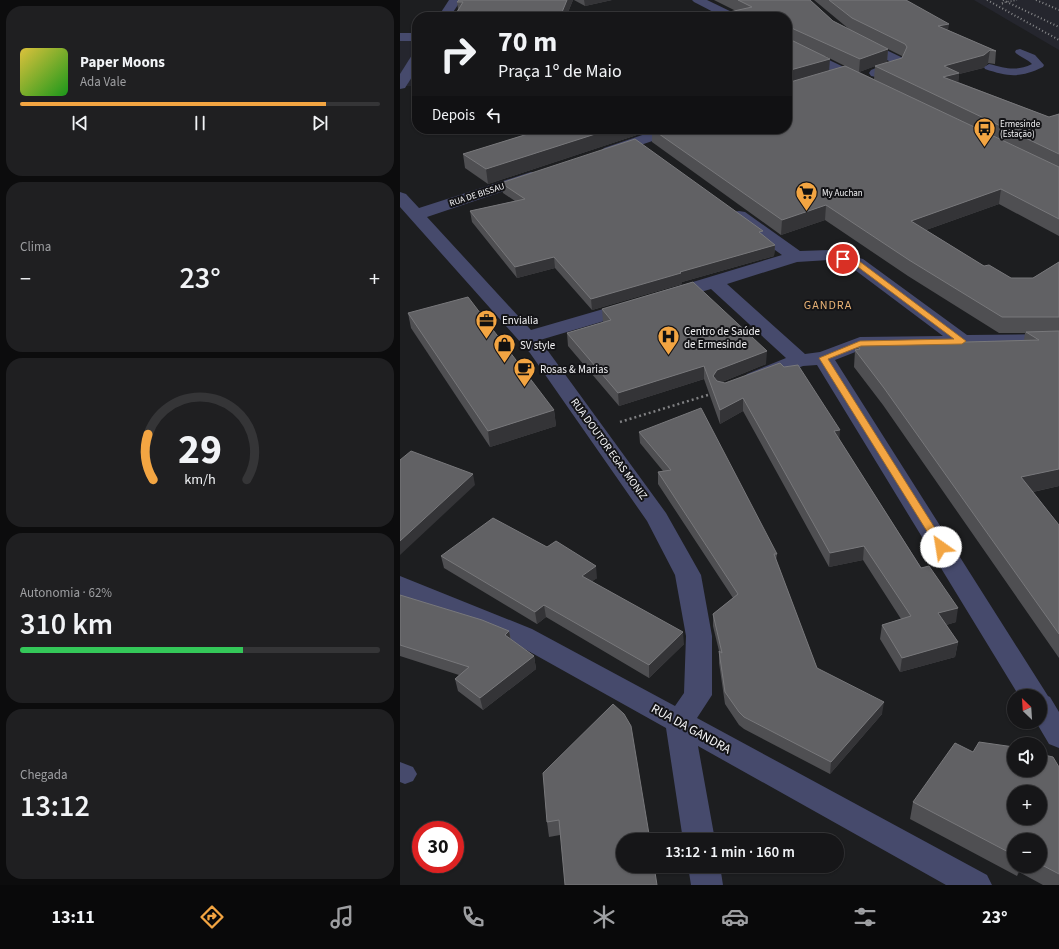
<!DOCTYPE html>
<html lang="pt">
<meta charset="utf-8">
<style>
body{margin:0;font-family:"Source Sans 3",sans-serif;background:#1f1f21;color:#f1f3f6;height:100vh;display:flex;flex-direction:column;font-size:15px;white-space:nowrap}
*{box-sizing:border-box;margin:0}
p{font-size:13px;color:#9e9fa2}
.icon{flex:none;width:22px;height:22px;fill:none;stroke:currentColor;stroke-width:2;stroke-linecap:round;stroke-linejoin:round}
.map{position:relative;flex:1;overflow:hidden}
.details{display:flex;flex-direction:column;gap:6px;padding:6px;background:#0c0c0d;width:400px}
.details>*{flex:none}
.top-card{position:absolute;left:12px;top:12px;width:380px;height:122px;border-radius:16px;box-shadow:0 1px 3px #0004,0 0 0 1px #353537;background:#161618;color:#f1f3f6;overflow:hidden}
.needle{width:26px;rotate:335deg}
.buttons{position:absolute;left:607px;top:689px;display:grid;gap:8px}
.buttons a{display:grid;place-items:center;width:40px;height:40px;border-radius:50%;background:#161618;box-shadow:0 1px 3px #0004,0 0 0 1px #353537;font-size:20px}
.speed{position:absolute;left:12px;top:821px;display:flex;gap:8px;font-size:20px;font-weight:700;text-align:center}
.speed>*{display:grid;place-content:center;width:52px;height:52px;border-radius:50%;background:#161618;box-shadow:0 1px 3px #0004,0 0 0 1px #353537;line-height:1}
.speed .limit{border:6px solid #d22;background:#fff;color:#111}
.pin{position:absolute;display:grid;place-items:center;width:34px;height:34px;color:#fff;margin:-17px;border:2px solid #fff;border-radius:50%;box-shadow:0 1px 4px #0007}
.me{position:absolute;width:44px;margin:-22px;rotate:328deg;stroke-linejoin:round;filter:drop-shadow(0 0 3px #0008)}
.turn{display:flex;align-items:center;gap:14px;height:84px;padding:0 20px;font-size:18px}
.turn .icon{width:52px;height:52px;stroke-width:2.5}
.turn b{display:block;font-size:28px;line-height:34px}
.then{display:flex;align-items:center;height:38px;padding:0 20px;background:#0003;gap:8px;font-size:15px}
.big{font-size:30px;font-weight:600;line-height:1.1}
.details .widget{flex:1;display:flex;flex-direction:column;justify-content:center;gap:6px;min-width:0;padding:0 14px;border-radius:16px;background:#1f1f21}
.details .dial{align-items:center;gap:0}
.dial svg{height:104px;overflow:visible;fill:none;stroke:#353537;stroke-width:7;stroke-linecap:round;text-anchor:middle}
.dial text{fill:#f1f3f6;stroke:none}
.song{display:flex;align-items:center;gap:12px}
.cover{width:48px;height:48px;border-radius:6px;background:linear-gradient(135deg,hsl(50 70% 55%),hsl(120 70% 35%))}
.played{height:4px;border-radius:2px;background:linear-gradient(90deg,#f3a542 85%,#353537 85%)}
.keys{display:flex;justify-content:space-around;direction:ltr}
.heat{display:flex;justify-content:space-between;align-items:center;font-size:22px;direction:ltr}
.charge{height:6px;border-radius:3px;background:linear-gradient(90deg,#34c759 62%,#353537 0)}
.trip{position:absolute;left:216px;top:833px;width:228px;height:40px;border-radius:20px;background:#161618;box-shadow:0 1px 3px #0004,0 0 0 1px #353537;font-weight:600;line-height:40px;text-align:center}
.tab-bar{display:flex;height:64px;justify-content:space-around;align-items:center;background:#09090a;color:#9e9fa2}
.tab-bar .icon{width:28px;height:28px}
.tab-bar .active{color:#f3a542}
.tab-bar b{font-size:18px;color:#f1f3f6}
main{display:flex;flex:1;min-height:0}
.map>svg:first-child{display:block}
.built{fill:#25262e}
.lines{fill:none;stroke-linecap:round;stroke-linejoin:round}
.path-far1{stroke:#808183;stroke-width:1.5;stroke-dasharray:1 2;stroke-linecap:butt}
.path{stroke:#808183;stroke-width:2.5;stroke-dasharray:2 3;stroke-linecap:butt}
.lane{fill:#464a6c;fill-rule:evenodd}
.street{fill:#464a6c;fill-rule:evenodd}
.rail{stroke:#87888a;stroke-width:2;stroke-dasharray:1 2.5;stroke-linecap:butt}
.wall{fill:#4f4f52;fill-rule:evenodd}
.shaded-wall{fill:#343437}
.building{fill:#616164;stroke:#78787b;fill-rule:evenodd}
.route{fill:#f3a542;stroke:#9e6b2b}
.labels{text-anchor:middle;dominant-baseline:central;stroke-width:4;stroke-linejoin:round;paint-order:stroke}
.far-poi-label{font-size:9px;fill:#f4f4f6;stroke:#141417;text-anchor:start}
.far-street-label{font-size:9px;fill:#f4f4f6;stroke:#141417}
.poi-label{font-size:11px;fill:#f4f4f6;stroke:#141417;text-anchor:start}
.street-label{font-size:11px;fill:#f4f4f6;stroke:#141417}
.neighbourhood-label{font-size:12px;letter-spacing:1px;fill:#e8b275;stroke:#141417}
.near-street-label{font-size:13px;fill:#f4f4f6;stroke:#141417}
</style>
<main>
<section class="details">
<div class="widget">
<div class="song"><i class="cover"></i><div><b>Paper Moons</b><p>Ada Vale</p></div></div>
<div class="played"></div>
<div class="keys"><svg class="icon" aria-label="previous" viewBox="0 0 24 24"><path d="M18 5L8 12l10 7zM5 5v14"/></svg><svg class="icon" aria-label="pause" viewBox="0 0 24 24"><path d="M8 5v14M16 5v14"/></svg><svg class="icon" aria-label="next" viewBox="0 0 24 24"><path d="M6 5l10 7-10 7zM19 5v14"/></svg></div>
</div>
<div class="widget"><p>Clima</p>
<div class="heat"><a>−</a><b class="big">23°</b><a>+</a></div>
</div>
<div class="widget dial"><svg viewBox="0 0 100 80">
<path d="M14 69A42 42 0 1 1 86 69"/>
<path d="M14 69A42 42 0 0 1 10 34" stroke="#f3a542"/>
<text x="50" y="56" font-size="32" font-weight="700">29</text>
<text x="50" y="72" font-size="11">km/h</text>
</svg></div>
<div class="widget"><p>Autonomia · 62%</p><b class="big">310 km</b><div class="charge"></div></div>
<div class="widget"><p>Chegada</p><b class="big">13:12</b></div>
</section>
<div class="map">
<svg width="659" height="885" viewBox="0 0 659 885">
<rect width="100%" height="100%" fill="#1d1e20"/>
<!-- built -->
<g class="built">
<polygon points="574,0 659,0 659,50"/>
<rect x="0" y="34" width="17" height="52"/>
</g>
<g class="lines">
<!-- path-far1 -->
<polyline class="path-far1" points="603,4 601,3 617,0"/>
<!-- path -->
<polyline class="path" points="220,422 311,394"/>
<!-- lane -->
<g class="lane">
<path d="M620,49L635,55L644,65L643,67C620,78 609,77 585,69L584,67L589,64C606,68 615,72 632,64C627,59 619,57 615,52L616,50Z"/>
<polygon points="0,762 13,767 17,774 13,781 5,784 0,782"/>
</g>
<!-- street -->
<g class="street">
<polygon points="49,0 61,0 50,17 38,17"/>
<polygon points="292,0 307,0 336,14 338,17 323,17 294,2"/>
<rect x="0" y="33" width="17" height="8"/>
<polygon points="461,38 503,58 505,61 500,69 476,77 471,76 469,73 471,70 491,62 457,45 455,42 457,39"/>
<polygon points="387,40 469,79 471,82 469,85 459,85 387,49"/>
<polygon points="17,54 17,69 5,88 0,89 0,74 12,55"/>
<polygon points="260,129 281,129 279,132 214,154 209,156 204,154 201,151 204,148"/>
<polygon points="131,172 137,174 139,177 137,180 27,217 131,330 231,301 238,303 240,307 238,311 140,340 266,513 301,575 312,636 312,695 297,718 587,875 592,885 546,885 298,746 315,840 283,840 266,728 114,643 0,595 0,576 132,629 275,706 284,693 286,636 275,575 247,521 130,353 0,207 0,192 6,194 19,208"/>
<path d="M339,211L345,212L400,251L430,250L463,259L567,335L659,334V346L463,349L435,360L648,696L650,697L659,712V748L649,744L636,722H640V696H619L417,365L403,366L361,382L354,384L347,382L344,378L347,374L386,358L311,289L270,301L263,299L261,295L263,291L382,255L333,220L331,216L333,212ZM429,260L451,267L543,336L460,337L420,352L405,354L327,284L397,262Z"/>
<polygon points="288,866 320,866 323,885 291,885"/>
</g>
<!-- rail -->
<g class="rail">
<polyline points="587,0 659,40"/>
<polyline points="603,0 659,27"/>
<polyline points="636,0 659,10"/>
</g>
</g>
<!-- wall -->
<g class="wall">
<polygon points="173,0 166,17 54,17 58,9 57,2"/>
<polygon points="174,0 212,0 185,6"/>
<path d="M314,0H410L433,21L449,29L414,0H506L548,30L596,51L595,64L588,63L583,68L559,74L558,82L649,117L659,114V236L599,204L526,230L584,266L611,278H633L659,262V486L633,492L659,525V658L483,405L454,367L455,350H456L457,345L624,340L625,333H599L508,276L425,220L381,235L252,142V130L88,184L65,168L63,154L125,135L121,133V129H387V17L336,11ZM488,49L502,56V58L479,65L487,62ZM425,56L445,66L429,70ZM475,66L474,79L459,72Z"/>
<polygon points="101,183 363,235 375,245 374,256 282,282 282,284 192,310 155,268 117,278 72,222 70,211 115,201 103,193"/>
<polygon points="202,309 366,364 322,382 439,439 556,622 546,625 558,642 555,657 500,672 480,639 482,625 501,619 463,560 429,567 343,411 320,424 304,379 219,406 168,346 167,333 203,322"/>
<polygon points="8,313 154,410 156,426 90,447 11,328"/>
<polygon points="239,432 377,554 376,560 417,668 482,714 430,774 344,729 339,725 325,704 319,663 319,651 313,626 313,614 333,598 258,484 258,472 263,471 240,443"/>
<polygon points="41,556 197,578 192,581 284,644 249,678 146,617 137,624 44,568"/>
<polygon points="0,595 109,631 111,639 134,656 136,669 83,710 58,691 55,679 59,675 0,656"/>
<polygon points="231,726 160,835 149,837 147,822"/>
<path d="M573,752L659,767V885H643L619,872L617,876L510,819L513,802ZM614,840H640V866H614Z"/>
</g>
<!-- shaded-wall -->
<g class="shaded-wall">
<polygon points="167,0 173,0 166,17 160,17"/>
<polygon points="184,0 212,0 185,6"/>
<polygon points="549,24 547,37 538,26"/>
<polygon points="488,49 487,62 459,72 460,59"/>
<polygon points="590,50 588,63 583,68 559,74 558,86 542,90 544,66"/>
<polygon points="430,59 429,72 387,84 387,71"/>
<polygon points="211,129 252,129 252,130 88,184 86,169"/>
<polygon points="601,189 599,204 509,236 511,221"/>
<polygon points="426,205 425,220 381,235 382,220"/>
<polygon points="375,245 374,256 282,282 282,284 192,310 191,299 280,272"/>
<polygon points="154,257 155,268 117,278 115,267"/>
<polygon points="367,351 366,364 317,384 313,376 317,370"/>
<polygon points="304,366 304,379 219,406 218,393"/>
<polygon points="343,398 343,411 320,424 320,410"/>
<polygon points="154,410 156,426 90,447 88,431"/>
<polygon points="440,430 439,444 434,431"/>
<polygon points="659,469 659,486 618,495 621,477"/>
<polygon points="73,474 75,485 0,555 0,541"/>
<polygon points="464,546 463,560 429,567 430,553"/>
<polygon points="196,566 197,578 183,588 182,576"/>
<polygon points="144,605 146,617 137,624 135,612"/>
<polygon points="558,608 556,622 536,628 538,613"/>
<polygon points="109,631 111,643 105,635"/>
<polygon points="283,632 284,644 249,678 249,665"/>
<polygon points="558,642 555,657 500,672 502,658"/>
<polygon points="134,656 136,669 83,710 80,698"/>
<polygon points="484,702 482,714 430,774 431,762"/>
<polygon points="620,866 621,866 617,876"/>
</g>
<!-- building -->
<g class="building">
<polygon points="59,0 167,0 160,17 54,17 63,2 57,2"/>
<polygon points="338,0 410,0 433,21 488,49 460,59 387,26 387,27 387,17 307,17 352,7"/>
<polygon points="429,0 506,0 549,24 538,26 596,51 590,50 584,55 544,66 559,73 543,77 649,117 659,114 659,154 475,66 502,58 507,47 505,44 452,18"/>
<polygon points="387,38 430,59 387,71"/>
<polygon points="445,66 659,167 659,219 601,189 511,221 584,266 589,265 611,278 633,278 659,262 659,317 602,317 509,260 426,205 382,220 252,129 387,129 387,83"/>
<polygon points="125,129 211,129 86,169 63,154 131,133"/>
<polygon points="235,139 363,231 359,232 375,245 280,272 281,273 191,299 154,257 115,267 70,211 125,199 101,183"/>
<polygon points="293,282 367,351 317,370 313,376 317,381 325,383 380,363 384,367 398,365 440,430 434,431 521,568 529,566 558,608 538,613 558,642 502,658 482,625 511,616 464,546 430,553 343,398 320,410 304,366 218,393 167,333 211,320 202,309"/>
<polygon points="68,297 154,410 88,431 8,313"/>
<polygon points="659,331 659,469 621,477 659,525 659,634 484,388 455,350 460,349 457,345 639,340 626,332"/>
<polygon points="301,408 377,554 374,554 417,668 484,702 431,762 344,717 339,712 325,692 319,651 322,653 313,614 338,594 258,472 271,470 239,432"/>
<polygon points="11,451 73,474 0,541 0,460"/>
<polygon points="93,518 147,547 156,541 196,566 182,576 283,632 249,665 144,605 135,612 41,556"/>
<polygon points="0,595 82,620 109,631 105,635 134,656 80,698 55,679 69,667 0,645"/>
<polygon points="213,704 224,714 231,726 250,840 223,840 223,866 254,866 257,885 165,885 159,820 147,822 143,773"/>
<path d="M579,742L614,747V770H640V754L653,757L659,767V874L640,864V840H614V855L513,802L555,743L573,752ZM614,792H640V818H614Z"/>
</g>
<!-- route -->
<polygon class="route" points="443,257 459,261 566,341 562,344 461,346 428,359 545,544 546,547 545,549 538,549 419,358 460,341 554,339 454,264 441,261 440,259"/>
<!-- icons -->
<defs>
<symbol id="bus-pin" viewBox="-11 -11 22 30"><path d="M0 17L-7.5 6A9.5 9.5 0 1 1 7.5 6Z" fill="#f3a542" stroke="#141417"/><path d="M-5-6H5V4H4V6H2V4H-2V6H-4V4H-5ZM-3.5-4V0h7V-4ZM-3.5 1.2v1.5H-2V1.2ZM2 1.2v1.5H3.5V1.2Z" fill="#111"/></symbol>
<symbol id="supermarket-pin" viewBox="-11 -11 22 30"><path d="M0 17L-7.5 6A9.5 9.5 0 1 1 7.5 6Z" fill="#f3a542" stroke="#141417"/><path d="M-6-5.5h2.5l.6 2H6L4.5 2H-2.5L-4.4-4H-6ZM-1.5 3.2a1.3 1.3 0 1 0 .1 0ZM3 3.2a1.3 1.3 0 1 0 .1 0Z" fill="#111"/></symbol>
<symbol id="office-pin" viewBox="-11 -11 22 30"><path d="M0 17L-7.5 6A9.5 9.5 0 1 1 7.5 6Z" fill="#f3a542" stroke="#141417"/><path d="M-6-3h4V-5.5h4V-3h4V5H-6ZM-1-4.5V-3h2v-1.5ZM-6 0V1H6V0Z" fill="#111"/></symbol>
<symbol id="hospital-pin" viewBox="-11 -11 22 30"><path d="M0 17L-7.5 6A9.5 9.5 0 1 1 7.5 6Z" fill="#f3a542" stroke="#141417"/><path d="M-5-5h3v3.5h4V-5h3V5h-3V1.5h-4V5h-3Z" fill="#111"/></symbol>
<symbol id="shop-pin" viewBox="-11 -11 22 30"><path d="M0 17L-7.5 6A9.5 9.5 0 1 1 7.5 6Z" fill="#f3a542" stroke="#141417"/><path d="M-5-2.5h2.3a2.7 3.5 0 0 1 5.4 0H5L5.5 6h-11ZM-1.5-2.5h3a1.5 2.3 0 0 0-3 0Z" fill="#111"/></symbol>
<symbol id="cafe-pin" viewBox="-11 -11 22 30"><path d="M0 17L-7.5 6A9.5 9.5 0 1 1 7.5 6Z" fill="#f3a542" stroke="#141417"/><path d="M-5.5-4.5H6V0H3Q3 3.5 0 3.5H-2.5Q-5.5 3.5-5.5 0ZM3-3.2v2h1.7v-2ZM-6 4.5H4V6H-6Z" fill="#111"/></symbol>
</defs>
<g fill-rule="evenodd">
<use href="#bus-pin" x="572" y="116" width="25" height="34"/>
<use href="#supermarket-pin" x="394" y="180" width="25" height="34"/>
<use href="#office-pin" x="74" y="308" width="25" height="34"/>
<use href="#hospital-pin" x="256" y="324" width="25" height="34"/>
<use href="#shop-pin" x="92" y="332" width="25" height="34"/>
<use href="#cafe-pin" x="112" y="356" width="25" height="34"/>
</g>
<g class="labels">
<!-- far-poi labels -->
<g class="far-poi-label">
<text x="600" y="124">Ermesinde<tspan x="600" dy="10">(Estação)</tspan></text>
<text x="422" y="193">My Auchan</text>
</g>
<!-- far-street labels -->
<g class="far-street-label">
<text transform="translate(77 195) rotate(-18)">RUA DE BISSAU</text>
</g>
<!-- poi labels -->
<g class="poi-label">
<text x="102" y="320">Envialia</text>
<text x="284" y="331">Centro de Saúde<tspan x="284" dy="13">de Ermesinde</tspan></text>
<text x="120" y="345">SV style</text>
<text x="140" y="369">Rosas &amp; Marias</text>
</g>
<!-- street labels -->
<g class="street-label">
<text transform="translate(209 449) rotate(54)">RUA DOUTOR EGAS MONIZ</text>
</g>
<!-- neighbourhood labels -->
<g class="neighbourhood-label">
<text x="428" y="305">GANDRA</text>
</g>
<!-- near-street labels -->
<g class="near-street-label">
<text transform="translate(291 729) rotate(29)">RUA DA GANDRA</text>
</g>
</g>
</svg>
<div class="buttons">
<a><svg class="needle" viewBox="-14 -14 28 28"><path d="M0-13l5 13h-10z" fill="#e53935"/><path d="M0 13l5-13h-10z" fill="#9e9fa2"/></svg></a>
<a><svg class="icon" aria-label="sound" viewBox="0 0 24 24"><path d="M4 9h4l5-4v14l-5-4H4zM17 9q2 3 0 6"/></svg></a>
<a>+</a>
<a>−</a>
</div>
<div class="speed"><div class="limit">30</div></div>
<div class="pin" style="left:443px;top:259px;background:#d93025"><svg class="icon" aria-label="arrive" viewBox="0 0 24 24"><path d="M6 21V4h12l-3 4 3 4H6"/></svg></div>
<svg class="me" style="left:541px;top:547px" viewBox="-20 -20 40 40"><circle r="19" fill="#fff"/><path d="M0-13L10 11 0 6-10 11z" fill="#f3a542"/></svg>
<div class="trip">13:12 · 1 min · 160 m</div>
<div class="top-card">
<div class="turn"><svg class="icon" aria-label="right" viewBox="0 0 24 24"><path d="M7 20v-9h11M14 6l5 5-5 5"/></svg><div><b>70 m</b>Praça 1º de Maio</div></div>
<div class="then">Depois<svg class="icon" aria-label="left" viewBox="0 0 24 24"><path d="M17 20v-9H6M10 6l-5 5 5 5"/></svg></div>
</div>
</div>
</main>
<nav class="tab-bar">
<b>13:11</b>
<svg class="icon active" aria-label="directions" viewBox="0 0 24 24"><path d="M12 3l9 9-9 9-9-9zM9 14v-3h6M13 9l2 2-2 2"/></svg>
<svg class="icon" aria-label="music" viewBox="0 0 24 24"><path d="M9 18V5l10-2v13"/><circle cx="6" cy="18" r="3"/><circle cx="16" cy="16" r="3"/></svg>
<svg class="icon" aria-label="phone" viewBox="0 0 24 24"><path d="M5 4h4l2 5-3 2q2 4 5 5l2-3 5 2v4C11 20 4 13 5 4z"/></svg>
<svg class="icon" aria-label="climate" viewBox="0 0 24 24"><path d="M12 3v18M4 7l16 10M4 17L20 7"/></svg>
<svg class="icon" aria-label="car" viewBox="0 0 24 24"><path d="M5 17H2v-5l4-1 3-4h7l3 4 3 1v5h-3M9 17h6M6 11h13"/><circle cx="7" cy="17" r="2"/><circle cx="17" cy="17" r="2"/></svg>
<svg class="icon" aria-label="filters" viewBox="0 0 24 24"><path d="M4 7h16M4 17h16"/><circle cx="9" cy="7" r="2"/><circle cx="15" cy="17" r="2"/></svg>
<b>23°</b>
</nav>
